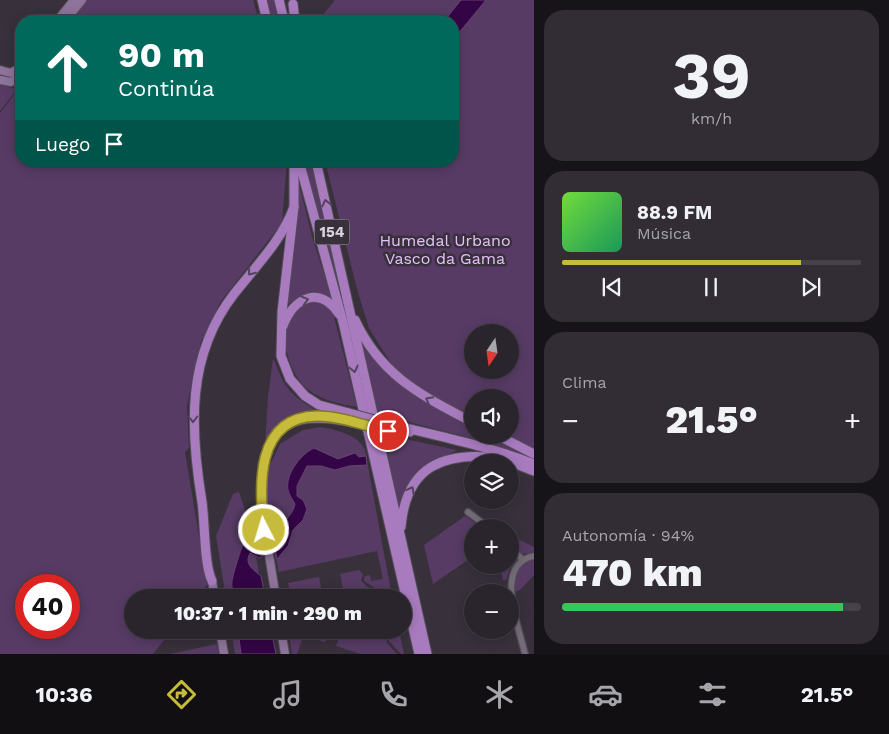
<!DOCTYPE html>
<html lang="es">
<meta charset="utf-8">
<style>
body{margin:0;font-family:"Work Sans",sans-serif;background:#322d35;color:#f1f3f6;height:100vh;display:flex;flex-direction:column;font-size:19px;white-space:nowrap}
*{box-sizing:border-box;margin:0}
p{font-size:16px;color:#a5a5aa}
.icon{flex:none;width:28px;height:28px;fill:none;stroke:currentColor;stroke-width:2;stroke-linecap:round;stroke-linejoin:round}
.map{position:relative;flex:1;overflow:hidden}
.drawer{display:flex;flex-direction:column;gap:10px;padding:10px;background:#171419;width:355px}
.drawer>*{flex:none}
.top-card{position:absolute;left:15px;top:15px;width:444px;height:152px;border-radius:20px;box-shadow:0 2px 12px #0003,0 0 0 1px #464249;background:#00695c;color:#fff;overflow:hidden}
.needle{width:32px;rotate:193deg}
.fabs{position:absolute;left:464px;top:324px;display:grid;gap:10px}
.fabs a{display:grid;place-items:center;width:55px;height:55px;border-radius:50%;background:#2a252d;box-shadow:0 2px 12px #0003,0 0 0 1px #464249;font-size:25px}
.speed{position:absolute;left:15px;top:574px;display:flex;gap:10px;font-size:25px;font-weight:700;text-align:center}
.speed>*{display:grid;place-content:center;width:65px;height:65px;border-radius:50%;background:#2a252d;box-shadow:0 2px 12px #0003,0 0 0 1px #464249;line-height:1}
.speed .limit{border:8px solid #d22;background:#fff;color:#111}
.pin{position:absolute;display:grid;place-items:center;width:42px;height:42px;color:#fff;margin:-21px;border:2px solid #fff;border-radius:50%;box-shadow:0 1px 5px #0007}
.me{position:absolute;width:55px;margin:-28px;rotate:355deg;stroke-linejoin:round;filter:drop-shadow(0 0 4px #0008)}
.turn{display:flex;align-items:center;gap:18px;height:105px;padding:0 20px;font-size:22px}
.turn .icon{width:65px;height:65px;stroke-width:2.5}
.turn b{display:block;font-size:35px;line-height:42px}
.then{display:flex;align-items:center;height:48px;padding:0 20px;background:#0003;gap:10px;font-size:19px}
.big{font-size:38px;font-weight:800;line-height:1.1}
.drawer .tile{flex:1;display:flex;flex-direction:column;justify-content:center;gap:8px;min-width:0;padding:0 18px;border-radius:20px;background:#322d35}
.drawer .dial{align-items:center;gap:0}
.dial b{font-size:65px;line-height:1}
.song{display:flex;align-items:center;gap:15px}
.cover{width:60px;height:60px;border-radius:8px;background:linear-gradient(135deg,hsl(100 70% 55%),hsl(150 70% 35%))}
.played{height:5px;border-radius:2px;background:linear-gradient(90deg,#c7bb3b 80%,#464249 80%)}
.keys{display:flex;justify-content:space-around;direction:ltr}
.heat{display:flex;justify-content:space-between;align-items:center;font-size:28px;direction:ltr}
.charge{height:8px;border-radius:4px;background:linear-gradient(90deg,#34c759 94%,#464249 0)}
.trip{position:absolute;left:124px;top:589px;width:288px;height:50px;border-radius:25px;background:#2a252d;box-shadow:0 2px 12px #0003,0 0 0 1px #464249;font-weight:800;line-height:50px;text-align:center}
.menu{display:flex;height:80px;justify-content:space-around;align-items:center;background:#110f12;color:#a5a5aa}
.menu .icon{width:35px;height:35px}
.menu .on{color:#c7bb3b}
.menu b{font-size:22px;color:#f1f3f6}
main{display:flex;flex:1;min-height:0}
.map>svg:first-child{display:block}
.green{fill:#573b65;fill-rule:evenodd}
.water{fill:#340546;stroke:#664373}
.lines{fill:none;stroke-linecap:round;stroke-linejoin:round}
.street-casing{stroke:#534d57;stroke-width:8}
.secondary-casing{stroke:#534d57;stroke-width:10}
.primary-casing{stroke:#534d57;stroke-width:11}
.street{stroke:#736b77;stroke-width:5.5}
.secondary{stroke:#8e739b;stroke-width:8}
.primary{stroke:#a87bbf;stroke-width:9}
.primary-bridge-casing{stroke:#534d57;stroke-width:11;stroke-linecap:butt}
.primary-bridge{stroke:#a87bbf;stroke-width:9}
.oneway{stroke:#54445d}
.route-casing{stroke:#817a26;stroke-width:12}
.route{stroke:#c7bb3b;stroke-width:9}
.labels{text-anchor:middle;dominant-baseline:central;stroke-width:5;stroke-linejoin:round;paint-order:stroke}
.shield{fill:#38313c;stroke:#a9a3ab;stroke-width:1}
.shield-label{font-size:15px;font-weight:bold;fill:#d9d4db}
.park-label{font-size:16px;fill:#e5c0f9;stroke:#38313c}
</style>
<main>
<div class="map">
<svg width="534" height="654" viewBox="0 0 534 654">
<rect width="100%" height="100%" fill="#38313c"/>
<!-- green -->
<g class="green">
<polygon points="87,0 253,0 259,21 71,21"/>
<polygon points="266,0 276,0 281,21 270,21"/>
<path d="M335,0H534V449L508,435H510V398H472V417L415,387L392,365L369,328L357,289L325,161H452V21H318ZM472,332H510V370H472Z"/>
<polygon points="0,85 14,88 20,86 0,111"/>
<path d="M21,86V161H287L282,223L221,301L201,342L187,405L189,448L185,452L207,585L197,597L132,598V630H172L153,654H0V113ZM26,585H69V628H26Z"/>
<polygon points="303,161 313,161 365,389 367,412"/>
<polygon points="299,184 312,237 332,298 310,293 298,297 286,306"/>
<path d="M311,301L324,303L333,313L357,407C341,404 324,401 310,391C288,376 275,328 297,308C301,305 306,303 311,301Z"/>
<polygon points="361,342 376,361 406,390 472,426 472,435 489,435 534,460 475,439 378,414"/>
<path d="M273,359C277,365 279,374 283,381C292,397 307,406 324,414L303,415L265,446L268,397Z"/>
<path d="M320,427C336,430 358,434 365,450L392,597H382L378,590L364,581L365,576L370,575L371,581L383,579L377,551L279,572L271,539L268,506L251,527L263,597L226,598L216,536L233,494L239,492L247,516H250L265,497L268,469L280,444L303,430Z"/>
<polygon points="391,436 457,450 431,463 399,512 386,444 389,444"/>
<polygon points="465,516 481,527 472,528 472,557 433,584 424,545"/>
<polygon points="518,539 534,547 534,552 523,554 516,548"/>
<polygon points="510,553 516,560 510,568 506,580 503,580 500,565 510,565"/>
<path d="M534,559V575L520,590L515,592C509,576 519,565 534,559Z"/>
<polygon points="359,570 363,574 361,581 379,597 345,597 340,574"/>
<polygon points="319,577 322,593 291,597 288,583"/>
<polygon points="231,630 270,630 275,654 235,654"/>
<polygon points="288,630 330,630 325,642 320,641 321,639 319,639 312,631 305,631 297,654 292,654"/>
<polygon points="336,630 385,630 387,643 397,654 360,654 336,646 340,635"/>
<polygon points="388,630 399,630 404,654 401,654 388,640"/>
<polygon points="217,644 219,654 170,654"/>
</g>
<!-- water -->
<g class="water">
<polygon points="461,0 486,0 453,40 452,21 444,21"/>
<path d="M314,448L338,459L355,453L359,457L366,456L367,465L349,466L335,470L321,466H307L297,486V496L303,500L307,509L303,520L293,530L288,546L277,559L274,543C282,536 280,531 285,522C289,515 293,513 295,504C293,500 289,495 288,490C285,474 301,454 314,448Z"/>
<path d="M246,538L256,543L260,541L263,556L260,558L250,553C244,565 253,569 261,576L265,597H234C233,593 231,585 232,581C233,574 243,541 246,538Z"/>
<polygon points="238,630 271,630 276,654 241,654"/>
</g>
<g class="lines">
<defs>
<g id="street">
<polyline points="468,512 489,528"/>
<polyline points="510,547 523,560"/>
<path d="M525,654C519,627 493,564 534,556"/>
</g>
<g id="secondary">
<polyline points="57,21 74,0"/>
<polyline points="65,21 82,0"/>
<polyline points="0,70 11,73 21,67"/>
<polyline points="0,80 11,82 21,77"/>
<polyline points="263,465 263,518 276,598"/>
<polyline points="212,581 215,598"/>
<polyline points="220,630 224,654"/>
<polyline points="281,630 285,654"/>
</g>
<g id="primary">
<polyline points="262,0 267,21"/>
<polyline points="279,0 284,21"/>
<polyline points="293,4 295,21"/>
<polyline points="294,161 294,207 282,312 281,356 290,379 305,396 319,405 349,413"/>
<polyline points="299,161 343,322 419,654"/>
<polyline points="316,161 427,654"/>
<path d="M355,320C381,376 421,395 472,422"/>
<path d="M283,326C294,297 320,285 339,314"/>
<path d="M386,423C436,436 486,445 534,464"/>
<polyline points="388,431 410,432"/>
<polyline points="497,435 534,454"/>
<polyline points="495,456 534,471"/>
<path d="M263,465C273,415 309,413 351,422"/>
<path d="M401,527C406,465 445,451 500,458"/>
<path d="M212,581C204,565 205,523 202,502C190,429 186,356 234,294C256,266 282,240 294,207"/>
</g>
</defs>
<!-- street casing -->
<use href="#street" class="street-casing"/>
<!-- secondary casing -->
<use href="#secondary" class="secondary-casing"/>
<!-- primary casing -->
<use href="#primary" class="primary-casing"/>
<!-- street -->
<use href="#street" class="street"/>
<!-- secondary -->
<use href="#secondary" class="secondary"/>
<!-- primary -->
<use href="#primary" class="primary"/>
<defs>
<g id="primary-bridge">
<polyline points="349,413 386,423"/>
<polyline points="351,422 388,431"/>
</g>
</defs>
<!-- primary-bridge casing -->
<use href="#primary-bridge" class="primary-bridge-casing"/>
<!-- primary-bridge -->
<use href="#primary-bridge" class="primary-bridge"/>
</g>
<!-- one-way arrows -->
<defs><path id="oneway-chevron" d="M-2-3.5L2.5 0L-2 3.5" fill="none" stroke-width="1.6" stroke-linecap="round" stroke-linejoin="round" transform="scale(1.25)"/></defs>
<g class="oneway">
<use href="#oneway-chevron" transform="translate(326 203) rotate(-103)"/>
<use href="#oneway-chevron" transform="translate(251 272) rotate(128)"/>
<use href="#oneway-chevron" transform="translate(305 300) rotate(-17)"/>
<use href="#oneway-chevron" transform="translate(354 369) rotate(77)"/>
<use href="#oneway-chevron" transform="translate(429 400) rotate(-152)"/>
<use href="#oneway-chevron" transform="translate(193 419) rotate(90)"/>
<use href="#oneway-chevron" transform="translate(411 490) rotate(-62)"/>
</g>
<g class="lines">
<defs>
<path id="route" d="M264,530C259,487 255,417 317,416C341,416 366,426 388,431"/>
</defs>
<!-- route casing -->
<use href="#route" class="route-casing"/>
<!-- route -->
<use href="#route" class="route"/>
</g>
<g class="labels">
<!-- shield labels -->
<rect class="shield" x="314.5" y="219.5" width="35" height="25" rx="4"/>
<g class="shield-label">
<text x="332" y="232">154</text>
</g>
<!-- park labels -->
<g class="park-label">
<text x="445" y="240">Humedal Urbano<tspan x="445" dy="18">Vasco da Gama</tspan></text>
</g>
</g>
</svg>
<div class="fabs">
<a><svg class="needle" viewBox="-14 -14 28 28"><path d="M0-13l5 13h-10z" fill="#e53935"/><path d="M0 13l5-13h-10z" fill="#a5a5aa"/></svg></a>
<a><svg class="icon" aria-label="sound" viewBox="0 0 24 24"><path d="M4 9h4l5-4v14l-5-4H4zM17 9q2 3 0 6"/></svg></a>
<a><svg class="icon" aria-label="layers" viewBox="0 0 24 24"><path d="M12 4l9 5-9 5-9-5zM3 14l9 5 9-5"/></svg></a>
<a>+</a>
<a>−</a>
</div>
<div class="speed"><div class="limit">40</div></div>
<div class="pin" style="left:388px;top:431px;background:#d93025"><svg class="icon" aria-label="arrive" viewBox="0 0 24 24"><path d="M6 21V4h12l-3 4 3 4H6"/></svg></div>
<svg class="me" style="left:264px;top:530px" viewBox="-20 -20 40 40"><circle r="17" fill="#c7bb3b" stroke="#fff" stroke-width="3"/><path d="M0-11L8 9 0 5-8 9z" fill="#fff"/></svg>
<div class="trip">10:37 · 1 min · 290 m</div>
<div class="top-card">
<div class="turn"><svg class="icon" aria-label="ahead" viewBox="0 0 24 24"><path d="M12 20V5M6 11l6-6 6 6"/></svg><div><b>90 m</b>Continúa</div></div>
<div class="then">Luego<svg class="icon" aria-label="arrive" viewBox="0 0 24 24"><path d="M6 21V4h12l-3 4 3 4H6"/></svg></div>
</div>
</div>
<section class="drawer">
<div class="tile dial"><b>39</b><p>km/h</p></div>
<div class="tile">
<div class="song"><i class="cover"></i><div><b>88.9 FM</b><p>Música</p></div></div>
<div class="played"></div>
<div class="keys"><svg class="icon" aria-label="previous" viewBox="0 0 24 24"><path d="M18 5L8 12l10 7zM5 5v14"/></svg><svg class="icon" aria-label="pause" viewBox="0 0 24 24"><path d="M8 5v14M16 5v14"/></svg><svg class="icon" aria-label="next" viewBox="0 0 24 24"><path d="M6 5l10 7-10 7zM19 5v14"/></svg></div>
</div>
<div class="tile"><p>Clima</p>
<div class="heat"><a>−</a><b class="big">21.5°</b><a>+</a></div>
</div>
<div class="tile"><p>Autonomía · 94%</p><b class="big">470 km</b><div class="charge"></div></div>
</section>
</main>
<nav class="menu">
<b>10:36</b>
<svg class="icon on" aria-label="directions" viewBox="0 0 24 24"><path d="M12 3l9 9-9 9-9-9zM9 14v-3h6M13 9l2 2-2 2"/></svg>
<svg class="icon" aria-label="music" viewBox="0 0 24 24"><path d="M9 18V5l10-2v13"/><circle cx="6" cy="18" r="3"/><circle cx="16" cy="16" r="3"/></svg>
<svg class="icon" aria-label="phone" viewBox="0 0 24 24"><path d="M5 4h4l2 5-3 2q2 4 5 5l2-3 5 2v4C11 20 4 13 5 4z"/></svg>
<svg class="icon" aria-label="climate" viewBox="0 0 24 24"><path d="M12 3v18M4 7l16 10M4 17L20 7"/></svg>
<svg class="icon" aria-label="car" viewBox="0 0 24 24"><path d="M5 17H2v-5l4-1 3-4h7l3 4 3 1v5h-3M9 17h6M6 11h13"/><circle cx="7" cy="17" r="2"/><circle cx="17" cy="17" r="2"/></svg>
<svg class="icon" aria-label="filters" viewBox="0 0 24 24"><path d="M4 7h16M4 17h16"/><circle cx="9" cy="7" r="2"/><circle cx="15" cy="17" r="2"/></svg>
<b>21.5°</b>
</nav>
